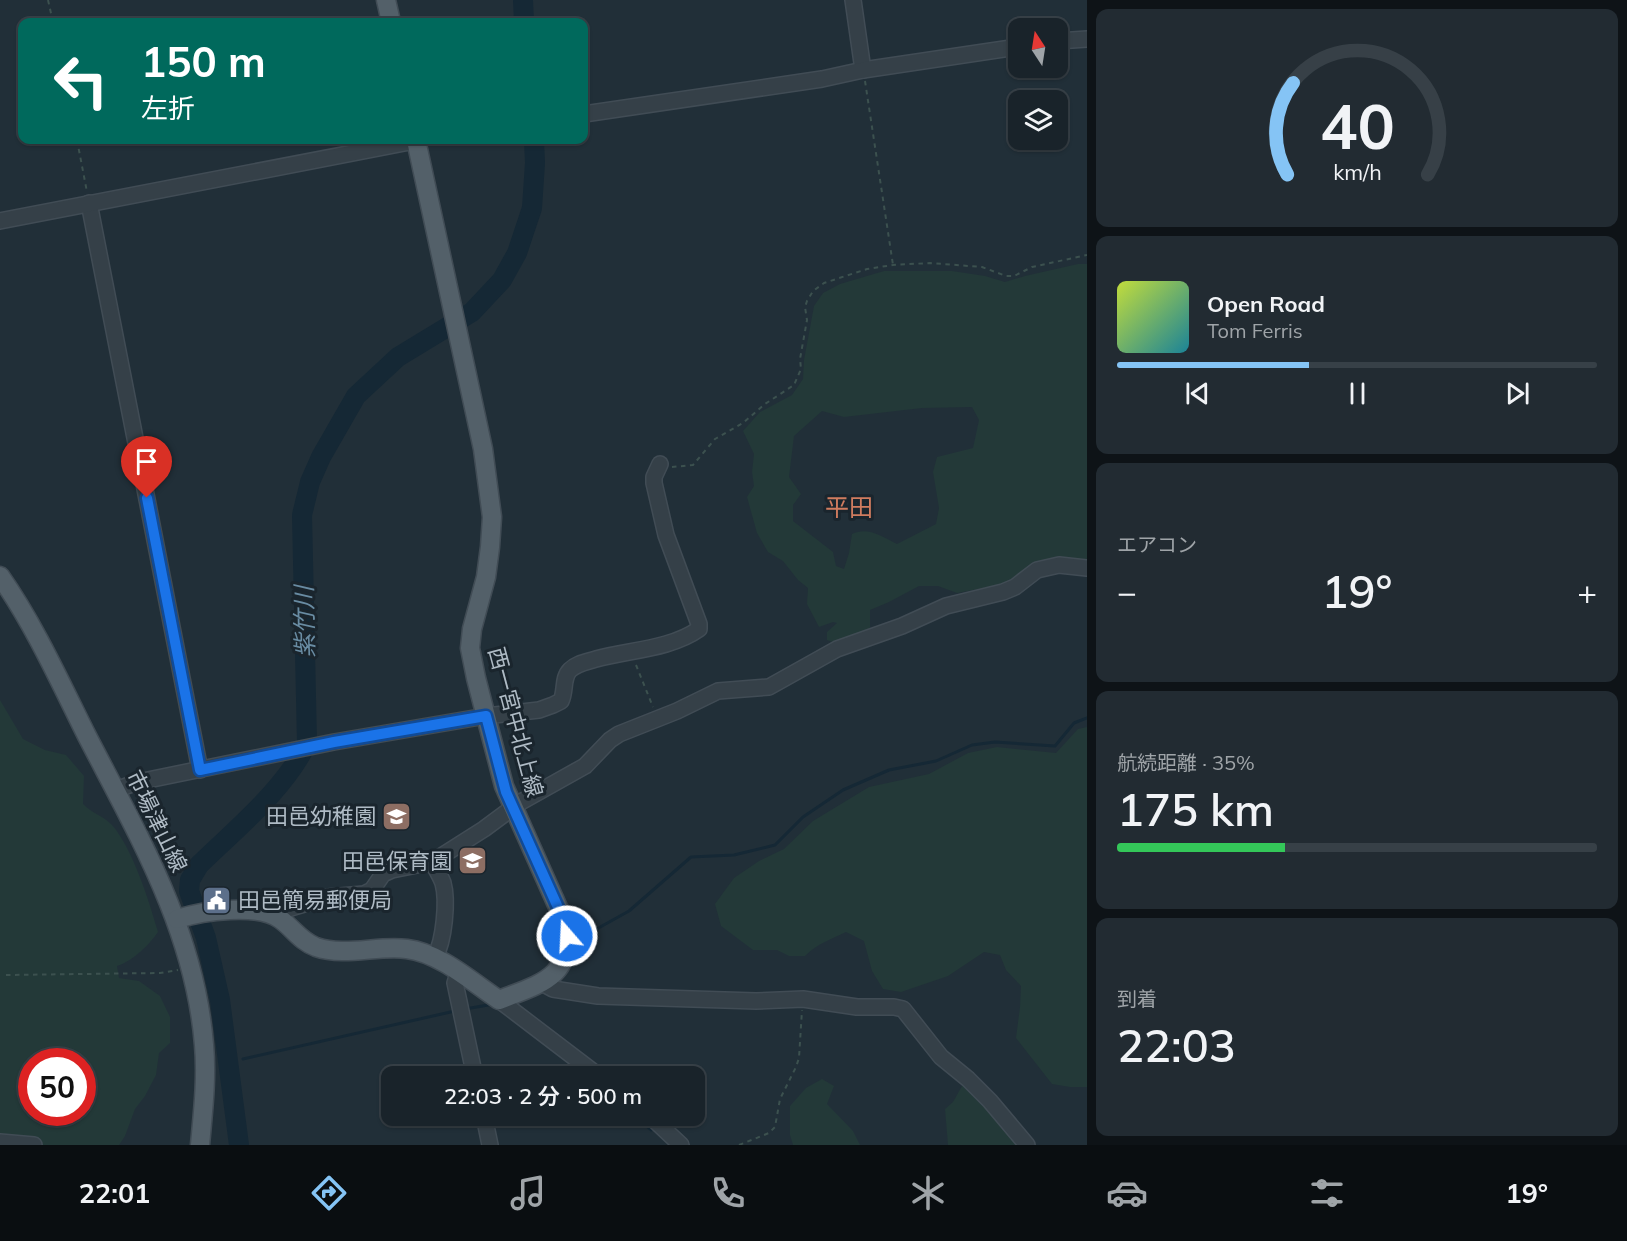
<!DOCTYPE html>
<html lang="ja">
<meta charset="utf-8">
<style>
body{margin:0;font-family:Mulish,"Noto Sans JP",sans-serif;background:#222b32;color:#f1f3f6;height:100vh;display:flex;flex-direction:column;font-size:22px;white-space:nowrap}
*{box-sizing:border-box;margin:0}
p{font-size:20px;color:#9fa4a8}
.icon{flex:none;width:33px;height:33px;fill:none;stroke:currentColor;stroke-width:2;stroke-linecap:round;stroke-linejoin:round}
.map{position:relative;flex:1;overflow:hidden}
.panel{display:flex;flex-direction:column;gap:9px;padding:9px;background:#0e1317;width:540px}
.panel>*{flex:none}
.hud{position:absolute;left:18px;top:18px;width:570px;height:126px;border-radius:12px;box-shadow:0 2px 4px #0004,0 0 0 2px #374047;background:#00695c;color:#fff;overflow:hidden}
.needle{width:39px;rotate:348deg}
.tools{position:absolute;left:1008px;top:18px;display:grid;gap:12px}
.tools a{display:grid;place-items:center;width:60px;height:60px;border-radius:12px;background:#19232a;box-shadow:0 2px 4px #0004,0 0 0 2px #374047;font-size:30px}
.speed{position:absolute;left:18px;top:1048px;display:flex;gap:12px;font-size:30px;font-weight:700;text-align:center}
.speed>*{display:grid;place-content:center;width:78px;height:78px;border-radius:50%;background:#19232a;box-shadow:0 2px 4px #0004,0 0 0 2px #374047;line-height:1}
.speed .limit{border:9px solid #d22;background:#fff;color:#111}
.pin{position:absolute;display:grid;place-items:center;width:51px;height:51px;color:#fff;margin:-62px -26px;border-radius:50% 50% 50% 0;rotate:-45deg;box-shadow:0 0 6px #0007}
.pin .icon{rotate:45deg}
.me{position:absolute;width:66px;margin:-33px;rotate:341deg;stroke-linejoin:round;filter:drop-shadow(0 0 4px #0008)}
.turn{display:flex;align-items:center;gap:21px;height:126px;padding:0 24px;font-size:27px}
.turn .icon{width:78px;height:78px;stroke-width:2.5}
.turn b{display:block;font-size:42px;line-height:51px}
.big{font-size:45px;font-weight:600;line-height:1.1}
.panel .card{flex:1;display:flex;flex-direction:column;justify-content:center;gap:9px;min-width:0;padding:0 21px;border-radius:12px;background:#222b32}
.panel .dial{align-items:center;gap:0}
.dial svg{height:156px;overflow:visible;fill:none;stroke:#374047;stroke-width:7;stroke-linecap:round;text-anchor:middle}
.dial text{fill:#f1f3f6;stroke:none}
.song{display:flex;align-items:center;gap:18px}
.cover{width:72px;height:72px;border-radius:9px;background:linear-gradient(135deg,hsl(70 70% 55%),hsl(190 70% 35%))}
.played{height:6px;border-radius:3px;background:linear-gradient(90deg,#85c4f5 40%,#374047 40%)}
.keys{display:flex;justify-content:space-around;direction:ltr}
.heat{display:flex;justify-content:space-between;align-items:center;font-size:33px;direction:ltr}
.charge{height:9px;border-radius:4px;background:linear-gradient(90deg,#34c759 35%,#374047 0)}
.trip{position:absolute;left:381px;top:1066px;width:324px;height:60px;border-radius:12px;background:#19232a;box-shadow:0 2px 4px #0004,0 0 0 2px #374047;font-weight:600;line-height:60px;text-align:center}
.menu{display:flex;height:96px;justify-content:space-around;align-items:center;background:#0a0e11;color:#9fa4a8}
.menu .icon{width:42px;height:42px}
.menu .active{color:#85c4f5}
.menu b{font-size:27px;color:#f1f3f6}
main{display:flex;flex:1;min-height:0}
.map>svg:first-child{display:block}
.green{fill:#233938;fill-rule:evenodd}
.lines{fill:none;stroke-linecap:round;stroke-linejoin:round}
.stream{stroke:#152835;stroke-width:3}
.river{stroke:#152835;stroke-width:20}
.minor-casing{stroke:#414c55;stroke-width:18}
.major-casing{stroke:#414c55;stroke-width:21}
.path{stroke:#3c514f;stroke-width:2;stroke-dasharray:4.5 4.5;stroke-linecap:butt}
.minor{stroke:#354048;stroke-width:15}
.major{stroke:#536069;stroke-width:18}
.route-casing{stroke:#114b97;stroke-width:15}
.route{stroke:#1a73e8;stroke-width:10}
.labels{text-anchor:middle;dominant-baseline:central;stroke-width:6;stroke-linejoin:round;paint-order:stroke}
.street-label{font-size:22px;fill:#afbbc5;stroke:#1a252d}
.poi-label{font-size:22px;fill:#afbbc5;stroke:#1a252d;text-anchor:end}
.neighbourhood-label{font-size:24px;fill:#d07c5f;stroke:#1a252d}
.water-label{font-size:24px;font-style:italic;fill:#698ca3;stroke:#1a252d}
</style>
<main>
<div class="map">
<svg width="1087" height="1145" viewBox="0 0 1087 1145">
<rect width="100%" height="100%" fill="#212f38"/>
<!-- green -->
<g class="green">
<path d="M1078,264H1087V560L1011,583L957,593L938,586H919L889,602L870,610V632L838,644L827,640V632L837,623L833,622L819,627L807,604L808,588L798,580L783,561L768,552L757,533L747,497L754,486L752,472L754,454L743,431L760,412L792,395L803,379L804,360L814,306L823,293L840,284L884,271H952L985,276L1005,282L1025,276ZM972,407L979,420L973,448L937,457L933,472L939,508L936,524L897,544C883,537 868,526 852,534L849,553L844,569L836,566L833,552L793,521V505L801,494L789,477L794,436L822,411L844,417L922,408Z"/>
<path d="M0,700L23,739L45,750L66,755L84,776L83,804C91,813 104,816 112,825C133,849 149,901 158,932C149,945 133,961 117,966L119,978L139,981L160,996L170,1017V1043L159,1053L156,1075L145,1096L135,1109L125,1136L119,1145H0ZM32,1062H82V1113H32Z"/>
<path d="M1087,727V1087H1070L1052,1084L1016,1038L1020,1007L1021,986L1006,970L1000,955L984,952L948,976L901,992L883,989L872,971L864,941L846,932C830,940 818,943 805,956H789L777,950H753L721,926L715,904L734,878L759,861L784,849L813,821L869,787L929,774L968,753L997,747L1056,753L1078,729Z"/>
<polygon points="822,1079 834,1086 827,1104 853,1131 860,1145 793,1145 790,1135 790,1106 806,1088"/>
<polygon points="962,1086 972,1087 1020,1145 948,1145 945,1109 953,1102"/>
</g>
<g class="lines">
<!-- stream -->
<g class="stream">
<polyline points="574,938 593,931 629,911 691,857 734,855 775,845 803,817 843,790 889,770 936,761 972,745 995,742 1055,746 1074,723 1087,718"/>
<polyline points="465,1009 494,1004"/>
<polyline points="243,1059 455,1011"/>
<polyline points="636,1116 651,1130"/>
</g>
<!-- river -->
<g class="river">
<polyline points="523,0 524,22"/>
<path d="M239,1145L220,1000L206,938L189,891L190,880L199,865C236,829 285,789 307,743L302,515L310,482L321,457L356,396L398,357L472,312L502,280L517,253L532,208L535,163L534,140"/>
</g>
<defs>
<g id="minor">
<polyline points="853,0 863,70"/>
<polyline points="1058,41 1087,39"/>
<polyline points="584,114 822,79 863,70 1018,47"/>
<polyline points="89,203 200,770"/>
<polyline points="0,221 420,140"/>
<path d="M115,790L138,782L334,742L486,716L539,710L553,705L561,701C566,691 562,678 570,670C577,663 587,662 596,659C629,650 671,649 699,629V624L666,535L654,483V477L660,464"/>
<path d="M432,862C436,869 440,875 443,883C448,901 444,941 435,957"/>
<polyline points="271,914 328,897 364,894 372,890 383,874 392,870 432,862 484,829 519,803 585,766 610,740 619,734 677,711 718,691 769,687 837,649 902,626 946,606 1003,592 1015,587 1037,570 1059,565 1087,568"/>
<polyline points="458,973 455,983 475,1077"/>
<polyline points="542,983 553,989 598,996 756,1001 803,999 857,1007 894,1007 903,1009 941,1057 968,1079 990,1101 1027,1145"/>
<polyline points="499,1000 600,1077"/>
<polyline points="484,1116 490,1145"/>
<polyline points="650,1116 681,1145"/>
<polyline points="0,1142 34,1145"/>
</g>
<g id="major">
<polyline points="386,0 391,22"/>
<path d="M0,576C35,626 60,682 87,736C138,835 195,931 204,1045C207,1078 203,1112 200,1145"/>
<path d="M177,919C203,911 257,903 280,919C293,928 300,941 316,947C345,957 378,945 407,949C440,953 472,982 499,1000C540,984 575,977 565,923L504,786L476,678L470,648L472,629L486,577L490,547L492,517L483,449L416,140"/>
</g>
</defs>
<!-- minor casing -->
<use href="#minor" class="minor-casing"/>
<!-- major casing -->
<use href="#major" class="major-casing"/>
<!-- path -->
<g class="path">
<polyline points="48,0 53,22"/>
<polyline points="865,81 893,265"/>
<polyline points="77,140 87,192"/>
<polyline points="672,467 693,465 715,439 743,423 765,404 794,385 801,369 800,359 807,320 805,307 807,301 813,291 824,283 867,269 893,265 930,263 982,267 1006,276 1014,276 1032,267 1087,255"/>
<polyline points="636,665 653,707"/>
<polyline points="6,975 160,973 178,970"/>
<polyline points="739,1145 769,1133 775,1127 780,1099 796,1067 799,1058 802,1010"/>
</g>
<!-- minor -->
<use href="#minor" class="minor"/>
<!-- major -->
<use href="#major" class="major"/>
</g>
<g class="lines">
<defs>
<polyline id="route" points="147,498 200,770 334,742 486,716 506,792 565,923 567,936"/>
</defs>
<!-- route casing -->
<use href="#route" class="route-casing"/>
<!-- route -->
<use href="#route" class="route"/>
</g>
<!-- icons -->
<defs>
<symbol id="school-square" viewBox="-11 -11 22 22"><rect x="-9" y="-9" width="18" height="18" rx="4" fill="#8d6e63" stroke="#1a252d"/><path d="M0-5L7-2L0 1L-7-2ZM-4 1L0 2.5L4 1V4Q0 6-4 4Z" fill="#fff"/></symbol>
<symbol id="civic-square" viewBox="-11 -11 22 22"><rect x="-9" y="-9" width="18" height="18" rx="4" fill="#5c6f8a" stroke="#1a252d"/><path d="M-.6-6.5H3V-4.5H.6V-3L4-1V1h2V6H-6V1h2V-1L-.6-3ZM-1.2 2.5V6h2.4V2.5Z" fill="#fff"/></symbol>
</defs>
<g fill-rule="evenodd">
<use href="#school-square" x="380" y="800" width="33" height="33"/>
<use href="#school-square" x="456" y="844" width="33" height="33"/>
<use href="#civic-square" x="200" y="884" width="33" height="33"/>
</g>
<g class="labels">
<!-- street labels -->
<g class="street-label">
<text transform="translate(516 722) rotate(75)">西一宮中北上線</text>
<text transform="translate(157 821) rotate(64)">市場津山線</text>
</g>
<!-- poi labels -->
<g class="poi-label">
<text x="376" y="816">田邑幼稚園</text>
<text x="452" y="861">田邑保育園</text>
<text x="238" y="900" text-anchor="start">田邑簡易郵便局</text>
</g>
<!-- neighbourhood labels -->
<g class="neighbourhood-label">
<text x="849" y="507">平田</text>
</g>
<!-- water labels -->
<g class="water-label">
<text transform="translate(304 622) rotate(-91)">紫竹川</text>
</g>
</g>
</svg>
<div class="tools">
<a><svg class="needle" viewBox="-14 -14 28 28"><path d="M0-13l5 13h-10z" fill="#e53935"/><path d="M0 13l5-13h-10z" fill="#9fa4a8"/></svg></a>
<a><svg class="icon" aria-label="layers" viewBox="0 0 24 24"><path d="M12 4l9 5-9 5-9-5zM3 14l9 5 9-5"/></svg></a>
</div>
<div class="speed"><div class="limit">50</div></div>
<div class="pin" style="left:147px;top:498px;background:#d93025"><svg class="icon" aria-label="arrive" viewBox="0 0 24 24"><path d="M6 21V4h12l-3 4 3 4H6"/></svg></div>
<svg class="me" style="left:567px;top:936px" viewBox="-20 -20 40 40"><circle r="17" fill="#1a73e8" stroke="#fff" stroke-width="3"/><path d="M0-11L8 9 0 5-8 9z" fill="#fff"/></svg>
<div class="trip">22:03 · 2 分 · 500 m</div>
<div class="hud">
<div class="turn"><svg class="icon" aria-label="left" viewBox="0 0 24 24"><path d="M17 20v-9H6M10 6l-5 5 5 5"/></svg><div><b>150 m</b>左折</div></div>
</div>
</div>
<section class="panel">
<div class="card dial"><svg viewBox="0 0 100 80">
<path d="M14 69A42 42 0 1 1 86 69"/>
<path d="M14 69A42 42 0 0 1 17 22" stroke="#85c4f5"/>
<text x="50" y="56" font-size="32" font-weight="700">40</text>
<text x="50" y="72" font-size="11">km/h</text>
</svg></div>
<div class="card">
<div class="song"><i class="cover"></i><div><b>Open Road</b><p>Tom Ferris</p></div></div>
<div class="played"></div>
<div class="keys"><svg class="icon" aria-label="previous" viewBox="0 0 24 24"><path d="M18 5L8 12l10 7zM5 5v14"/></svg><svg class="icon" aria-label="pause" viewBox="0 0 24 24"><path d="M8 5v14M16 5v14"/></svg><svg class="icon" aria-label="next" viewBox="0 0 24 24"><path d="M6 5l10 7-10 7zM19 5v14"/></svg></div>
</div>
<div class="card"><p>エアコン</p>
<div class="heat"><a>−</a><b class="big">19°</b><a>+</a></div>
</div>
<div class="card"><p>航続距離 · 35%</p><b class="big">175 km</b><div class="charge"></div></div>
<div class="card"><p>到着</p><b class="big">22:03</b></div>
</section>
</main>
<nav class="menu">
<b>22:01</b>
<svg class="icon active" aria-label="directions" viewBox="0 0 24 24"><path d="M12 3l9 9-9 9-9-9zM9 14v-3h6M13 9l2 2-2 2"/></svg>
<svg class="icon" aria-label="music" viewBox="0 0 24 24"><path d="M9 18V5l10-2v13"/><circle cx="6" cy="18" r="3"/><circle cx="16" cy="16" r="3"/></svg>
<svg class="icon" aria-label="phone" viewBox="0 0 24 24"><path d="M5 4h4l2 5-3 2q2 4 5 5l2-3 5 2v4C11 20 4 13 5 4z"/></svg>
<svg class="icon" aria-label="climate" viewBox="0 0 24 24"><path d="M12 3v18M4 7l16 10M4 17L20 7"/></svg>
<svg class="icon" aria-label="car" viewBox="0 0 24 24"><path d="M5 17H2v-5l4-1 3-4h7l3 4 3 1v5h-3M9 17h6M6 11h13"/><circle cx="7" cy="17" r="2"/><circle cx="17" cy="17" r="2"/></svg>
<svg class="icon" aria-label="filters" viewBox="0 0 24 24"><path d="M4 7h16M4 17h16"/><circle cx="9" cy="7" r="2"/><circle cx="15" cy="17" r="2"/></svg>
<b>19°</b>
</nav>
